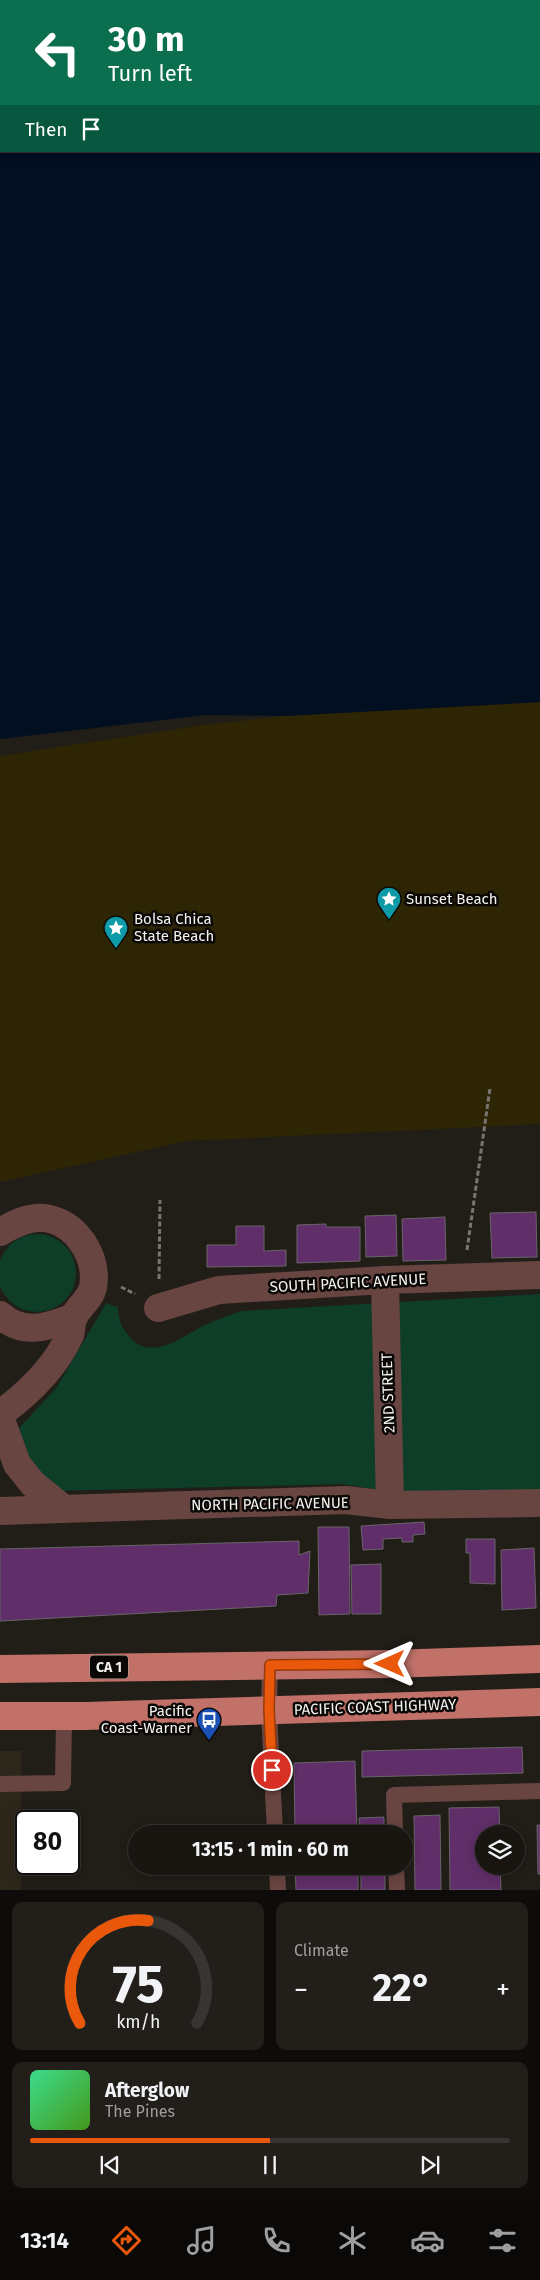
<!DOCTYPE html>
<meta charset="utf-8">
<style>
body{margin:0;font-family:"Fira Sans",sans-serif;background:#221f1b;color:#f1f3f6;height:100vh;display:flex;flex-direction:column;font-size:19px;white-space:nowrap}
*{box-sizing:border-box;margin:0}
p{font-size:16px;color:#9f9f9f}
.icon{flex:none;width:28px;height:28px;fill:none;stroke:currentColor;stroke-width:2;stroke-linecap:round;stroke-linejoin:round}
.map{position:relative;height:1890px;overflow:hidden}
.sheet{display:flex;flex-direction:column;gap:12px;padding:12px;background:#0e0c0a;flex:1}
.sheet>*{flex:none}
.hud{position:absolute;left:0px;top:0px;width:540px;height:152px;box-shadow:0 2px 12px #0003,0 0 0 1px #373532;background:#0b6e4f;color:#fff;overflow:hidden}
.controls{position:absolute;left:475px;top:1825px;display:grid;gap:10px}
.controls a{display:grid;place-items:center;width:50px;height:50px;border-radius:50%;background:#191612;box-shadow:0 2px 12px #0003,0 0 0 1px #373532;font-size:25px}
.speed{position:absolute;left:15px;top:1810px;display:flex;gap:10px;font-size:25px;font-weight:700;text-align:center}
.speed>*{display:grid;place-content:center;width:65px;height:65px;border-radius:50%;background:#191612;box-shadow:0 2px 12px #0003,0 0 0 1px #373532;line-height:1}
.speed .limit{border:2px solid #111;border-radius:8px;background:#fff;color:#111}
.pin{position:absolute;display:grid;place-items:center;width:42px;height:42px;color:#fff;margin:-21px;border:2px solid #fff;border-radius:50%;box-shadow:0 1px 5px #0007}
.me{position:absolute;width:55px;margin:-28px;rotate:270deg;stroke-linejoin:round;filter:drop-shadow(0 0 4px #0008)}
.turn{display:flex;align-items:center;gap:18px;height:105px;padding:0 25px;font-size:22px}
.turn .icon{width:65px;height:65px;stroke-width:2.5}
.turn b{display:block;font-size:35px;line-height:42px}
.then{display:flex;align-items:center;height:48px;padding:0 25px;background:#0003;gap:10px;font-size:19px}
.big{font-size:38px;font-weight:700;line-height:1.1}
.sheet .card{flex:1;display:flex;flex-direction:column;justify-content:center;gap:8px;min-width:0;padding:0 18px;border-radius:10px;background:#221f1b}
.sheet .dial{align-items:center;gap:0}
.dial svg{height:130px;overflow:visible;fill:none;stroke:#373532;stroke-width:7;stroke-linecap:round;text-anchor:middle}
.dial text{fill:#f1f3f6;stroke:none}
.song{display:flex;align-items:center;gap:15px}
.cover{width:60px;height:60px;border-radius:8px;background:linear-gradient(135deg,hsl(150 70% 55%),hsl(100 70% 35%))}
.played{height:5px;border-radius:2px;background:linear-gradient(90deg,#ea580c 50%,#373532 50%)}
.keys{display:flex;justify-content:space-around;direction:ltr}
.heat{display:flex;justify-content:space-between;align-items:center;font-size:28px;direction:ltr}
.sheet .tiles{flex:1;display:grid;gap:12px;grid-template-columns:1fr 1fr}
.card:last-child{grid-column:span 2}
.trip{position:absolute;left:128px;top:1825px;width:285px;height:50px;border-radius:25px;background:#191612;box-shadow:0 2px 12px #0003,0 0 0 1px #373532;font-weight:700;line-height:50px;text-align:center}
.tabs{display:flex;height:80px;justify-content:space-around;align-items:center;background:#0a0907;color:#9f9f9f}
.tabs .icon{width:35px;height:35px}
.tabs .active{color:#ea580c}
.tabs b{font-size:22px;color:#f1f3f6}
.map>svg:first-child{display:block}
.built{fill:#2d261b}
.green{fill:#0e3d28}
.sand{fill:#2d2504}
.water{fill:#010f21;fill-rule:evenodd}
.building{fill:#602e69;stroke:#69646a}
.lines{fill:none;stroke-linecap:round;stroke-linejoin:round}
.path{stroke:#787570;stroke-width:3;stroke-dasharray:5 2.5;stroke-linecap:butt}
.service{stroke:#694541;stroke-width:16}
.minor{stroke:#694541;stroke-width:28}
.tertiary{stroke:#694541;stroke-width:28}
.trunk{stroke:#c27168;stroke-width:28}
.route-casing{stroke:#983908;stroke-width:12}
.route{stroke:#ea580c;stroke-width:9}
.labels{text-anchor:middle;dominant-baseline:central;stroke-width:5;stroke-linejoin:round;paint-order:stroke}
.shield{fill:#090806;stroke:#aeaca8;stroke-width:1}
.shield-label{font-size:14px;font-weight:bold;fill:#f4f2ee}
.poi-label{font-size:15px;fill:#f4f2ee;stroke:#090806;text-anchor:start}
.street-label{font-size:15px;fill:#f4f2ee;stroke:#090806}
</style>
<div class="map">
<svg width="540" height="1890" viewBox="0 0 540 1890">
<rect width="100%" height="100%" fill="#211e18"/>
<!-- built -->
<rect class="built" x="0" y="1751" width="21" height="139"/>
<!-- green -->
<g class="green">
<circle cx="37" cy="1273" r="39"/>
<path d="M540,1294V1492L425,1497L342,1484L55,1491L14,1450L20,1427L57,1387L106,1303L118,1307C118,1318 121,1326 128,1335C149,1363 180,1338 203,1326C216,1320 228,1315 242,1311Z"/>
</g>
<!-- sand -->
<polygon class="sand" points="540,702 540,1124 187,1141 0,1182 0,756 203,725 285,716"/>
<!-- water -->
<path class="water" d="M0,0H540V702L285,716L206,715L0,739ZM1,1H539V151H1Z"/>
<!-- building -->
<g class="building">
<polygon points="536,1212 537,1257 492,1258 490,1213"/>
<polygon points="396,1215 397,1256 366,1257 365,1216"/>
<polygon points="445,1217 446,1260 403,1261 402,1219"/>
<polygon points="326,1224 326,1227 360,1227 360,1261 297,1263 297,1225"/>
<polygon points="236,1226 264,1226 264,1251 286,1250 286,1266 207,1267 207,1245 236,1245"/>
<polygon points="424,1522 425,1534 413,1535 413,1542 402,1542 402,1538 383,1539 383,1549 363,1550 361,1526"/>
<polygon points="318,1527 349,1527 350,1614 319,1615"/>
<polygon points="466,1539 495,1539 495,1584 470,1583 470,1553 466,1553"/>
<polygon points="299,1541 299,1555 310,1551 308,1593 277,1595 276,1606 0,1621 0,1549"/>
<polygon points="534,1548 536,1608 502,1610 501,1550"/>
<polygon points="381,1564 381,1614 352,1614 351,1565"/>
<polygon points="522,1747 523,1773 362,1777 362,1751"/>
<polygon points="355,1761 357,1834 295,1834 294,1763"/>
<polygon points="499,1807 500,1834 484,1834 484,1866 500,1866 501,1890 450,1890 449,1808"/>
<polygon points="440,1815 441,1890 415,1890 414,1816"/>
<polygon points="384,1817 384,1834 360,1834 359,1818"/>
<polygon points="537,1825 540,1825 540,1874 538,1874"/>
<polygon points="295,1866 358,1866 358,1890 296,1890"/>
<rect x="361" y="1866" width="24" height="24"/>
</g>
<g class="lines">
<!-- path -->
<g class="path">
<polyline points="467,1250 490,1088"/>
<polyline points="159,1279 160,1200"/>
<polyline points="121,1287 135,1294"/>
</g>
<!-- service -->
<g class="service">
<polyline points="270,1665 269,1711 275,1834"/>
<polyline points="0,1784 63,1783 64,1716"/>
<polyline points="395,1834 394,1795 540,1791"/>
<polyline points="277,1866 278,1890"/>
<polyline points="396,1866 397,1890"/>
</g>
<!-- minor -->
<polyline class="minor" points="158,1308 219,1290 385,1280"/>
<!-- tertiary -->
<g class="tertiary">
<path d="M0,1232C14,1224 33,1214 50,1219C79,1226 98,1259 93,1287C91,1298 79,1307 74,1316C71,1322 72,1329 70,1335C55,1368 29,1393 0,1414"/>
<path d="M0,1315C24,1336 48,1327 74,1317"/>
<polyline points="0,1417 17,1464 33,1484 64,1509"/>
<polyline points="390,1505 385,1280 540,1275"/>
<polyline points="0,1511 346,1500 390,1505 540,1503"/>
</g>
<!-- trunk -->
<g class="trunk">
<polyline points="0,1669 390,1664 540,1659"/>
<polyline points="0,1716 85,1716 540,1702"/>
</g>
</g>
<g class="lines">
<defs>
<polyline id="route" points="272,1770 269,1710 270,1665 390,1664"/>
</defs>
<!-- route casing -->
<use href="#route" class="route-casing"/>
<!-- route -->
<use href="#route" class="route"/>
</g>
<!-- icons -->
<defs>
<symbol id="sight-pin" viewBox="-11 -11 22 30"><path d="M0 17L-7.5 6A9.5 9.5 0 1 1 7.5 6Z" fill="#0f9aa8" stroke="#090806"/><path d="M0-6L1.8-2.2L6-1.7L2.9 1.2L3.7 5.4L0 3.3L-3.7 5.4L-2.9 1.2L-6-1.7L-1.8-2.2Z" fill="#fff"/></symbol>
<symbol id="bus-pin" viewBox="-11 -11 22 30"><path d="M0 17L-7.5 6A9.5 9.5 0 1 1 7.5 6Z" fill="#1a4fb4" stroke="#090806"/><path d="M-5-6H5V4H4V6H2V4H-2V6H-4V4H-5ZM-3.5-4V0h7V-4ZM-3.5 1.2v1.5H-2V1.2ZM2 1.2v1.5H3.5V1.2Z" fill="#fff"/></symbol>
</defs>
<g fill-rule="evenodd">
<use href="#sight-pin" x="375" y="885" width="28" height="38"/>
<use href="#sight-pin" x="102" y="914" width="28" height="38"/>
<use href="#bus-pin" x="195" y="1706" width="28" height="38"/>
</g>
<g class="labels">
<!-- shield labels -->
<rect class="shield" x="90" y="1655.5" width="38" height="23" rx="4"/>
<g class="shield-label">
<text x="109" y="1667">CA 1</text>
</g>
<!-- poi labels -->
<g class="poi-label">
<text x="406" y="899">Sunset Beach</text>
<text x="134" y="919">Bolsa Chica<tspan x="134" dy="17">State Beach</tspan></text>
<text x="192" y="1711" text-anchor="end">Pacific<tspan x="192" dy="17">Coast-Warner</tspan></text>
</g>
<!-- street labels -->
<g class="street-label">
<text transform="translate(348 1283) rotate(-3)">SOUTH PACIFIC AVENUE</text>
<text transform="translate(388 1393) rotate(-92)">2ND STREET</text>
<text transform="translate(270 1504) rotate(-1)">NORTH PACIFIC AVENUE</text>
<text transform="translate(375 1707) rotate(-2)">PACIFIC COAST HIGHWAY</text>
</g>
</g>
</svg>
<div class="controls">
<a><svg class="icon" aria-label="layers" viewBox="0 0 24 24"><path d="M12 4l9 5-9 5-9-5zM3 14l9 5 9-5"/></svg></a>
</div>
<div class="speed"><div class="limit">80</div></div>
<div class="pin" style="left:272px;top:1770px;background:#d93025"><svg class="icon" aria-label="arrive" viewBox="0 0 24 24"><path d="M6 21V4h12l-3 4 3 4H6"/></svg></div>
<svg class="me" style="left:390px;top:1664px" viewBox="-20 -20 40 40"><path d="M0-17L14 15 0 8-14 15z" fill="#ea580c" stroke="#fff" stroke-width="4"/></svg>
<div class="trip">13:15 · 1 min · 60 m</div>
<div class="hud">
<div class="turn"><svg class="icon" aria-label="left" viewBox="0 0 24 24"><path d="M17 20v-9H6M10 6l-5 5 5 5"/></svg><div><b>30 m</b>Turn left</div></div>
<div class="then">Then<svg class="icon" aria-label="arrive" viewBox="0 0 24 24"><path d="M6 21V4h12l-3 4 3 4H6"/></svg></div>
</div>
</div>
<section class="sheet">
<div class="tiles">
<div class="card dial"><svg viewBox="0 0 100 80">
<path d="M14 69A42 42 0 1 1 86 69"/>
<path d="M14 69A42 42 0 0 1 56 6" stroke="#ea580c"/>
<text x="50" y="56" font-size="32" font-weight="700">75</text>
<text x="50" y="72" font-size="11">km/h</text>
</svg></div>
<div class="card"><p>Climate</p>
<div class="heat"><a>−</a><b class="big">22°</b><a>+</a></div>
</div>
<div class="card">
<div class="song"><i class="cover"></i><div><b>Afterglow</b><p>The Pines</p></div></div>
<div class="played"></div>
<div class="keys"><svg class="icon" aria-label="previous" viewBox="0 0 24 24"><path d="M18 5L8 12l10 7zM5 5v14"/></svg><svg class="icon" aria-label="pause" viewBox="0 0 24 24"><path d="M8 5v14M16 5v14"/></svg><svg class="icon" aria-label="next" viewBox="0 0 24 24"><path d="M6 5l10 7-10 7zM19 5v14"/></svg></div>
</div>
</div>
</section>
<nav class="tabs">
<b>13:14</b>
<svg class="icon active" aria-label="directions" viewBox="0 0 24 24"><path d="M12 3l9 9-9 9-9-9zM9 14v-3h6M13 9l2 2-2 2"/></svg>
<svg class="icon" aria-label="music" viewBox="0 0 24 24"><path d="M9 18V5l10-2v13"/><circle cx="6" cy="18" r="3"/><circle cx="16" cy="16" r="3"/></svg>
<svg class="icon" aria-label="phone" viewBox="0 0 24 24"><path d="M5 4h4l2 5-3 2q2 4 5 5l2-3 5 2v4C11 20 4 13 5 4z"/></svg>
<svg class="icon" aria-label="climate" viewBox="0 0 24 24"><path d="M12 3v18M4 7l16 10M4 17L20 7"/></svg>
<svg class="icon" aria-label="car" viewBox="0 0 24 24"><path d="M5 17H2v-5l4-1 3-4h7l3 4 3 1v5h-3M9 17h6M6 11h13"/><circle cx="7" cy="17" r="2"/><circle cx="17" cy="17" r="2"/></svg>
<svg class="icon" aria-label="filters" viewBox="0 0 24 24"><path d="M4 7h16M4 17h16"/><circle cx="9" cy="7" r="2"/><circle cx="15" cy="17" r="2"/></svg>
</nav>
